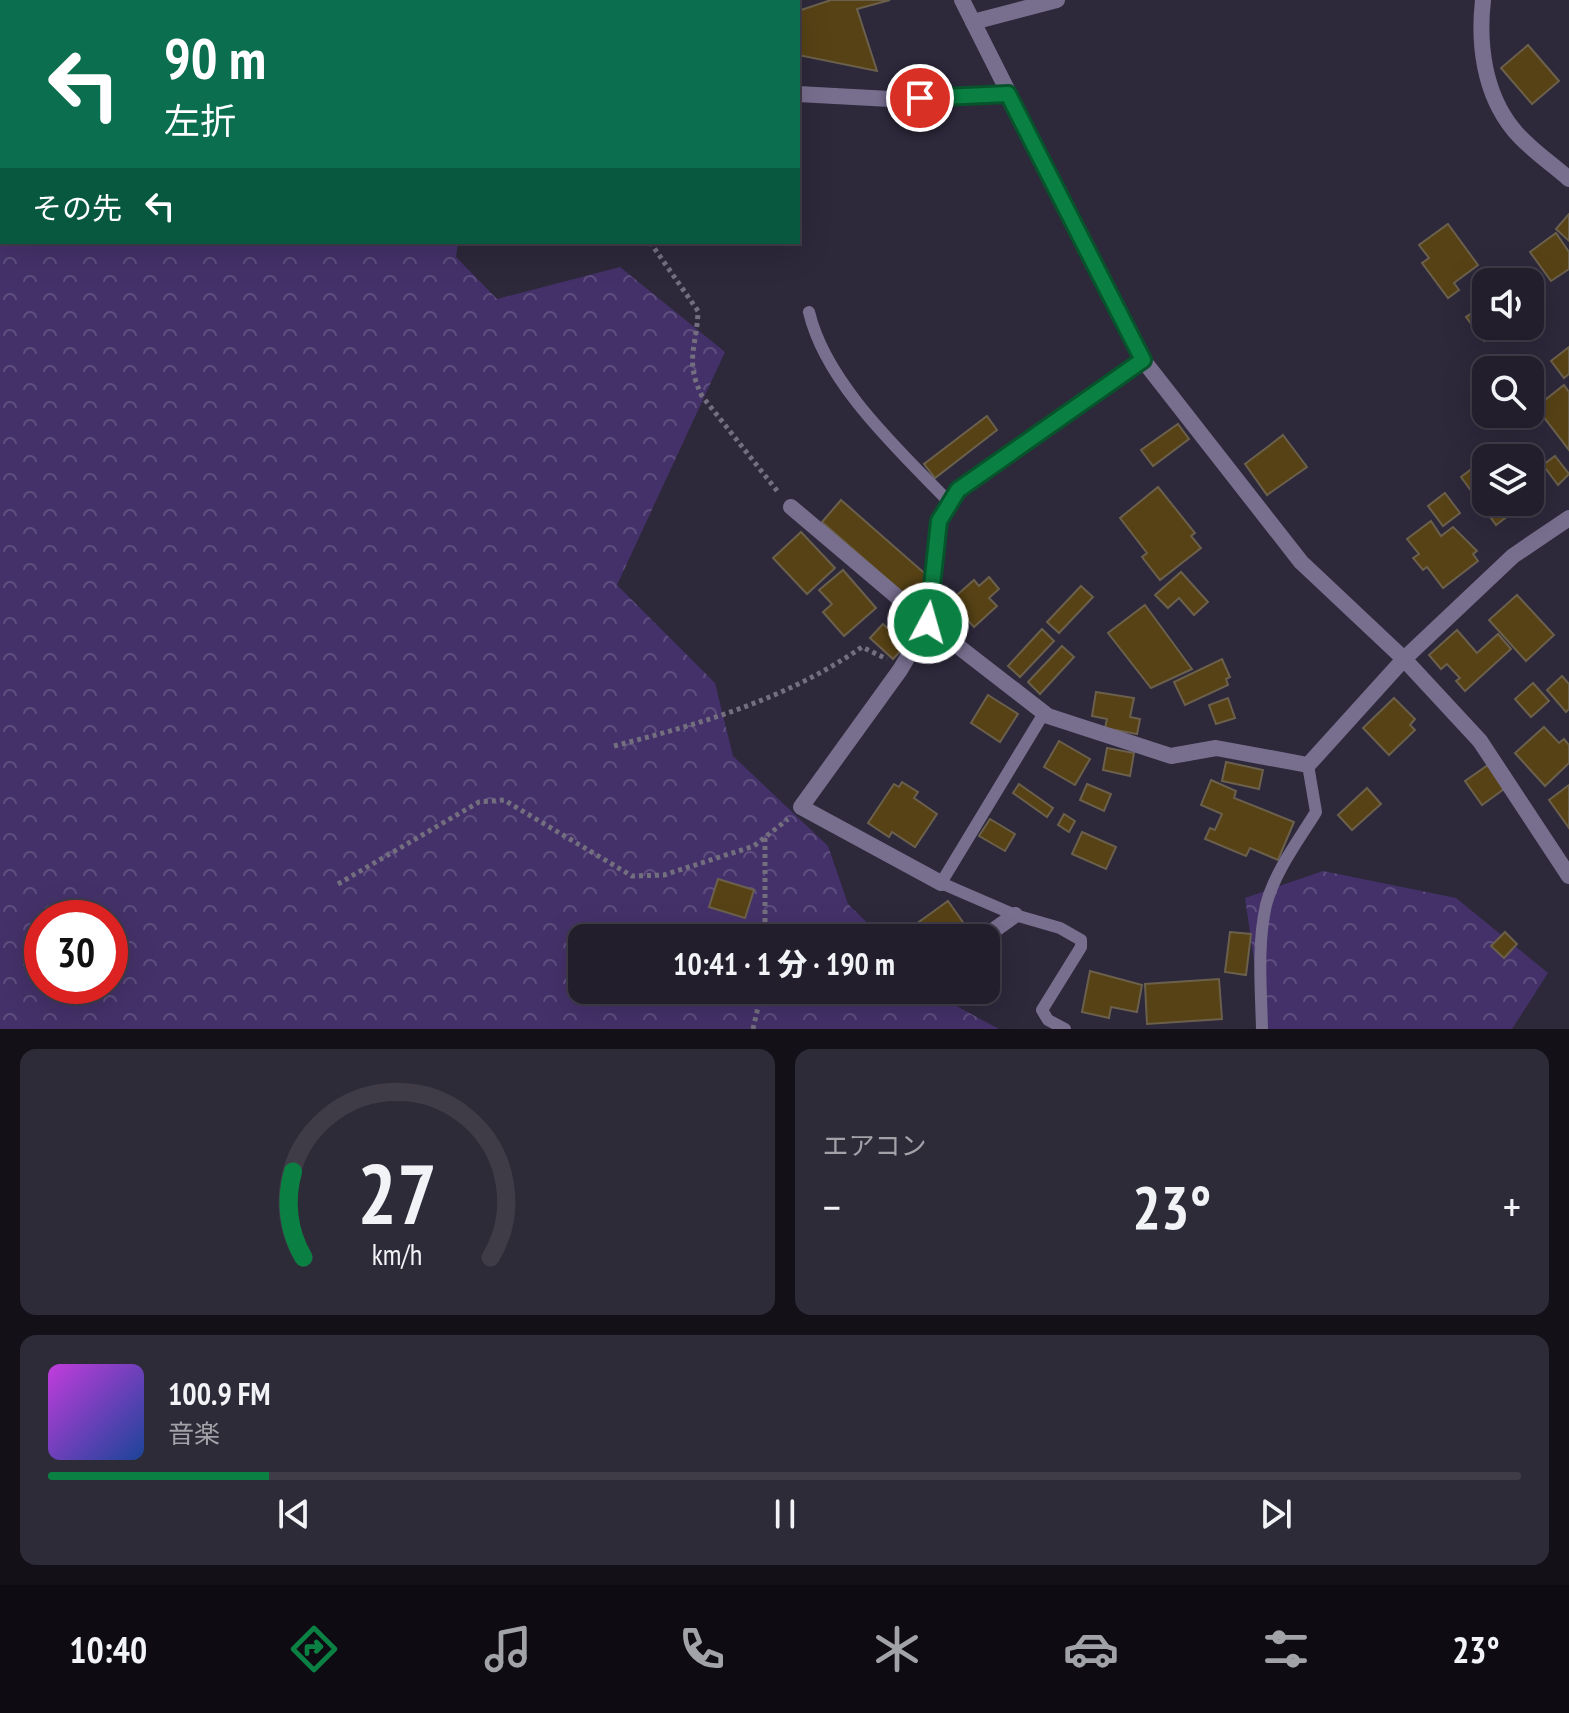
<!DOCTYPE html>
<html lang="ja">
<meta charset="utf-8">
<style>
body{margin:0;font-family:"PT Sans Narrow","Noto Sans JP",sans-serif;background:#2e2b38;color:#f1f3f6;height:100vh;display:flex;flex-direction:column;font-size:30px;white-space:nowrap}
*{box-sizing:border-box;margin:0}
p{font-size:26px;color:#a2a2a9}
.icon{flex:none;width:44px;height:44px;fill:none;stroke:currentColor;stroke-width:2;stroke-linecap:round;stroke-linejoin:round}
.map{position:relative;height:1029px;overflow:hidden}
.panel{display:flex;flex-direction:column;gap:20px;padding:20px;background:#131018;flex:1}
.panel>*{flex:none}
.hud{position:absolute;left:0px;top:0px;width:800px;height:244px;box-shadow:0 8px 32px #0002,0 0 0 2px #3f3c48;background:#0b6e4f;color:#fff;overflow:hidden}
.tools{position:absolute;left:1472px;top:268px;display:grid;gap:16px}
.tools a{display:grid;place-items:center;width:72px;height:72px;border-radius:16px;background:#221e2c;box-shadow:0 8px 32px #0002,0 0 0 2px #3f3c48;font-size:40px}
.speed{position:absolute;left:24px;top:900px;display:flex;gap:16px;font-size:40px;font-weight:700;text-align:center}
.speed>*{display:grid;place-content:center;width:104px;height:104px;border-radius:50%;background:#221e2c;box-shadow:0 8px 32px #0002,0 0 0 2px #3f3c48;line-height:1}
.speed .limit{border:12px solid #d22;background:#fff;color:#111}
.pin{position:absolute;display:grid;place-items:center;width:68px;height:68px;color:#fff;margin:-34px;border:4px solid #fff;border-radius:50%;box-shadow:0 2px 8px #0007}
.me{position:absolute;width:88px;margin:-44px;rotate:6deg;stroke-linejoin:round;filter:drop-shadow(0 0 6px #0008)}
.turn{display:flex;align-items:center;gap:28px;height:168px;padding:0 32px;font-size:36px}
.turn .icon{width:104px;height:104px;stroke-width:2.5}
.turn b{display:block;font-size:56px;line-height:68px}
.then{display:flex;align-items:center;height:76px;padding:0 32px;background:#0003;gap:16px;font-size:30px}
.big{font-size:60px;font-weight:800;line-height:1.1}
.panel .tile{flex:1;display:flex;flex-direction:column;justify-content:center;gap:12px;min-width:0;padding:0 28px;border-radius:16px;background:#2e2b38}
.panel .dial{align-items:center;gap:0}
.dial svg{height:208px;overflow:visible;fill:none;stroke:#3f3c48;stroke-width:7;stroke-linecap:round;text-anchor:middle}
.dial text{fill:#f1f3f6;stroke:none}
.song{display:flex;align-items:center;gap:24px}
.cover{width:96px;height:96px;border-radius:12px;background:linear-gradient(135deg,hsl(290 70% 55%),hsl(220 70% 35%))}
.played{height:8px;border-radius:4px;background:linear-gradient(90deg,#0b8043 15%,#3f3c48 15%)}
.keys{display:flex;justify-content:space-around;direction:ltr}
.heat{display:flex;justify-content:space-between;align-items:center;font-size:44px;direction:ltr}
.panel .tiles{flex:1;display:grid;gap:20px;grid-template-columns:1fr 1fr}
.tile:last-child{grid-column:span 2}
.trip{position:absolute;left:568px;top:924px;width:432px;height:80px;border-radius:16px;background:#221e2c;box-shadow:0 8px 32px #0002,0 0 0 2px #3f3c48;font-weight:800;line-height:80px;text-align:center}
.menu{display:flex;height:128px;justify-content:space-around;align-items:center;background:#0e0c12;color:#a2a2a9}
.menu .icon{width:56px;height:56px}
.menu .selected{color:#0b8043}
.menu b{font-size:36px;color:#f1f3f6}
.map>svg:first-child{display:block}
.forest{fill:url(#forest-crowns);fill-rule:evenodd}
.building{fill:#574215;stroke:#6b604c;stroke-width:2}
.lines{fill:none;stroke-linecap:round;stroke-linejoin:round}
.path{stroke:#746f7f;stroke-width:5;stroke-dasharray:4 4;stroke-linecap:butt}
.lane{stroke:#786f8f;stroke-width:12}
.street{stroke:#786f8f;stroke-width:16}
.route-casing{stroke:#07532c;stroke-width:20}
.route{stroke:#0b8043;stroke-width:14}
</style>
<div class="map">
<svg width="1569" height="1029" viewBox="0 0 1569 1029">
<defs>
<pattern id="forest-crowns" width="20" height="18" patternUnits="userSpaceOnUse" patternTransform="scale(2)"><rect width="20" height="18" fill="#443169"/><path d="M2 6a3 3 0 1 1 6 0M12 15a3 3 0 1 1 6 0" fill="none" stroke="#5f4f7f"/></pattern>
</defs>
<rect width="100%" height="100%" fill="#2d283a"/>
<!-- forest -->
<g class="forest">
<path d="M0,0H518L2,2V242H458L456,257L497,299L620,267L725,352L617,585L715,683L733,756L828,846L848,904L883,938H582V990H937L949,1002L999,1029H0ZM42,918H110V986H42Z"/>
<polygon points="1323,871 1456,898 1548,973 1512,1029 1264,1029 1245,898"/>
</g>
<!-- building -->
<g class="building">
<polygon points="831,0 890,0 857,9 877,71 798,55 798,11"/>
<polygon points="1528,45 1559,81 1532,104 1501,68"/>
<polygon points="1569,214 1569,241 1556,229"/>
<polygon points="1448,224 1478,265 1454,283 1459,290 1448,298 1422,263 1429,258 1419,245"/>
<polygon points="1556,233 1569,252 1569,269 1551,281 1530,252"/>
<polygon points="1484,304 1486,326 1501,328 1484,341 1466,317"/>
<polygon points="1569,347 1569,374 1564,378 1551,361"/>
<polygon points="1564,385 1569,392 1569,450 1536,407"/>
<polygon points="987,416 997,430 935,478 924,464"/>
<polygon points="1178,424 1189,439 1153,466 1141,450"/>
<polygon points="1283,435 1307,467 1267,495 1245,464"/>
<polygon points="1555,456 1569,474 1558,485 1543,465"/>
<polygon points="1486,458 1486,502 1518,502 1521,506 1496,525 1461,477"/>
<polygon points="1158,487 1195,533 1191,536 1201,548 1160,580 1142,557 1147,553 1120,518"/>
<polygon points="1445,493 1460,513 1443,526 1428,506"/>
<polygon points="841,500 930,578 911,600 822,522"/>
<polygon points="1431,521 1441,536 1453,527 1477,551 1473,554 1478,561 1443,588 1427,567 1423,570 1413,558 1419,554 1407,539"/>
<polygon points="801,532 835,568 807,594 773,558"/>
<polygon points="843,570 876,608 844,636 823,612 832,604 819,590"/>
<polygon points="1181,572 1208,602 1194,615 1179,598 1168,608 1155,595"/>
<polygon points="989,577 999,589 989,598 997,606 974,627 950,601 974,580 979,586"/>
<polygon points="1081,586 1093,597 1059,633 1047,622"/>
<polygon points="1517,595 1554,635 1526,661 1489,620"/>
<polygon points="1145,605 1192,669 1151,688 1108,633"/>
<polygon points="901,621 916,634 893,659 870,638 883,624 887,628 893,622 897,625"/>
<polygon points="1042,629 1054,641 1020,677 1008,666"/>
<polygon points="1457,630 1477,653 1498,634 1511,649 1465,691 1456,681 1460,678 1447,664 1441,669 1429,655"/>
<polygon points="1062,646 1074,657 1040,694 1028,682"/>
<polygon points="1222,659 1230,677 1226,679 1228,685 1185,705 1174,682"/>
<polygon points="1562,676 1569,684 1569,709 1566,712 1547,690"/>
<polygon points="1533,683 1549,701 1531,717 1515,699"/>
<polygon points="1096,692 1134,698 1130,717 1140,719 1137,734 1105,728 1107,719 1092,716"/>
<polygon points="988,695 1018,714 1000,742 971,723"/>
<polygon points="1228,698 1235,718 1216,724 1209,705"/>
<polygon points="1394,698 1415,719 1410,725 1415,730 1389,755 1363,728"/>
<polygon points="1544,727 1559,743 1564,739 1569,745 1569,763 1545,786 1515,753"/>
<polygon points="1059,741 1090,759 1075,785 1044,767"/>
<polygon points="1107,748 1134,753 1130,776 1103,770"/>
<polygon points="1226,762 1263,770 1259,789 1222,781"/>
<polygon points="1488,765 1504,789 1482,805 1465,781"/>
<polygon points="1211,780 1236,791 1234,798 1294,822 1278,860 1250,848 1246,856 1205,839 1210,828 1215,830 1222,814 1201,805"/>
<polygon points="902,782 918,792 914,798 937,814 915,847 892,832 889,837 868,823 894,784 899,787"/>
<polygon points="1019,784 1053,808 1047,817 1013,793"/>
<polygon points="1087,784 1111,794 1104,811 1080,800"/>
<polygon points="1569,785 1569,828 1549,800"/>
<polygon points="1367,788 1381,804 1352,830 1338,815"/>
<polygon points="1064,814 1075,821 1069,832 1058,825"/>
<polygon points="990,819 1015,834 1005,851 979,836"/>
<polygon points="1082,832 1116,847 1106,869 1072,854"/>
<polygon points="718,879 754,890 745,918 709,907"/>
<polygon points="948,901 970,932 977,927 984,938 920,938 912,927"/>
<polygon points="1230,932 1251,934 1246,975 1225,972"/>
<polygon points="1505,932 1517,944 1504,958 1491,946"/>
<polygon points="1090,971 1142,985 1137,1012 1111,1007 1109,1018 1082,1012"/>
<polygon points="1219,979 1222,1019 1147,1024 1145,984"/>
</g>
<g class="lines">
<!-- path -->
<g class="path">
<path d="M650,242L698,311C697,347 684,360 702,396L778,492"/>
<path d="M614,746C700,724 787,699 862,647L887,659"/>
<polyline points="338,884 479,802 504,800 632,876 664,875 754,846 788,819"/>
<polyline points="765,938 765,838"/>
<polyline points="753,1029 762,990"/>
</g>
<!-- lane -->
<g class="lane">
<path d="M809,312C826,384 900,451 950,503"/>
<polyline points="1044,713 941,883 1015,915 1060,928 1081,940 1081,947 1042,1010 1048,1020 1065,1029"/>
<path d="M1262,1029C1261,988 1257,945 1266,905C1275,871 1298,841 1316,812L1308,765"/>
</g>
<!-- street -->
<g class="street">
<polyline points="962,0 1143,360 1301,562 1404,659 1480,741 1569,876"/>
<path d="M1483,0C1478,44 1484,93 1513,129C1528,148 1551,163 1569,179"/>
<polyline points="973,22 1057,0"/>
<polyline points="798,94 890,99 1008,94"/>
<polyline points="1143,360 958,490 939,521 928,623 1048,716 1171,756 1216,748 1308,765 1404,659 1513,556 1569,518"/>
<polyline points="791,507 928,623 900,670 801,807 941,883"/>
<polyline points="987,935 1015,915"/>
</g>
</g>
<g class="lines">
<defs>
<polyline id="route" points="920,98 1008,94 1143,360 958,490 939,521 928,623"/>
</defs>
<!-- route casing -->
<use href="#route" class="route-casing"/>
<!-- route -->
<use href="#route" class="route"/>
</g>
</svg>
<div class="tools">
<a><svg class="icon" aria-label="sound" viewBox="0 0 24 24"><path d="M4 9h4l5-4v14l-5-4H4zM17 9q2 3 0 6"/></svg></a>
<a><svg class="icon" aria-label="search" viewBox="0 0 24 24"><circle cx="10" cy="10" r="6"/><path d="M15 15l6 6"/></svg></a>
<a><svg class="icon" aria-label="layers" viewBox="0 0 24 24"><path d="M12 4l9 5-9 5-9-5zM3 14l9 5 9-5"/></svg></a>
</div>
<div class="speed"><div class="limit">30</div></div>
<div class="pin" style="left:920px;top:98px;background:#d93025"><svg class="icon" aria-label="arrive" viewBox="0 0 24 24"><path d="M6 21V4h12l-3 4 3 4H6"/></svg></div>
<svg class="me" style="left:928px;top:623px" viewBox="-20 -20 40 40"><circle r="17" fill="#0b8043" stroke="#fff" stroke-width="3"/><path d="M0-11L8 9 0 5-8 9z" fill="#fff"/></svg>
<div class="trip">10:41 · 1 分 · 190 m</div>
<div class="hud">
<div class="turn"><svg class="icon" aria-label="left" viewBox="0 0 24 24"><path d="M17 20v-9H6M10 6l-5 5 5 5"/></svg><div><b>90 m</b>左折</div></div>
<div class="then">その先<svg class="icon" aria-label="left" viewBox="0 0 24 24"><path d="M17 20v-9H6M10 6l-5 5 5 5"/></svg></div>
</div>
</div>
<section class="panel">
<div class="tiles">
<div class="tile dial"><svg viewBox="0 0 100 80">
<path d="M14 69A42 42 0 1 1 86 69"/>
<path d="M14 69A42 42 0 0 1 10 36" stroke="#0b8043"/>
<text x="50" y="56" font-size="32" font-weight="700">27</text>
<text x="50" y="72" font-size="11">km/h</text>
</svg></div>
<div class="tile"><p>エアコン</p>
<div class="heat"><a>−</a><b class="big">23°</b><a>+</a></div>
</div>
<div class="tile">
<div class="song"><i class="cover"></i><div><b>100.9 FM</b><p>音楽</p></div></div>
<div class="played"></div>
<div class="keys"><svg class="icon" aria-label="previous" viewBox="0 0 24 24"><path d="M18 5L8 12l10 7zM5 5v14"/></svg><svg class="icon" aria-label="pause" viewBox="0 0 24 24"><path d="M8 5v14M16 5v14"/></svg><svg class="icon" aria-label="next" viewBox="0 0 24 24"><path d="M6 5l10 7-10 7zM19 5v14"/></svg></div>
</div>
</div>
</section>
<nav class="menu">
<b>10:40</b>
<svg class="icon selected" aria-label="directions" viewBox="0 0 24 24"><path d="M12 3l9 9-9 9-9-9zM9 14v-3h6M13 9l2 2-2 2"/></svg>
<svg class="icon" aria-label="music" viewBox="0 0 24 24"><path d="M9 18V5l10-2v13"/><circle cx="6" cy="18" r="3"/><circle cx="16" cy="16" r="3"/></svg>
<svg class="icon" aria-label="phone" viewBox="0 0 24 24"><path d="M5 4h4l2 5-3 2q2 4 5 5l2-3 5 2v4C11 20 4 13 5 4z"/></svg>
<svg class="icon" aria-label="climate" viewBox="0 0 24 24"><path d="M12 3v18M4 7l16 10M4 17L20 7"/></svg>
<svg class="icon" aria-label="car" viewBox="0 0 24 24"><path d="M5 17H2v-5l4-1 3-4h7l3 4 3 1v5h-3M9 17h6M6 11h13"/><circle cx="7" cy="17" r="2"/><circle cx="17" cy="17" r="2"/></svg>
<svg class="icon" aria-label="filters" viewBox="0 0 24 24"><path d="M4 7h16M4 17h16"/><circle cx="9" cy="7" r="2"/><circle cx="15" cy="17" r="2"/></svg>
<b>23°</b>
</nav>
